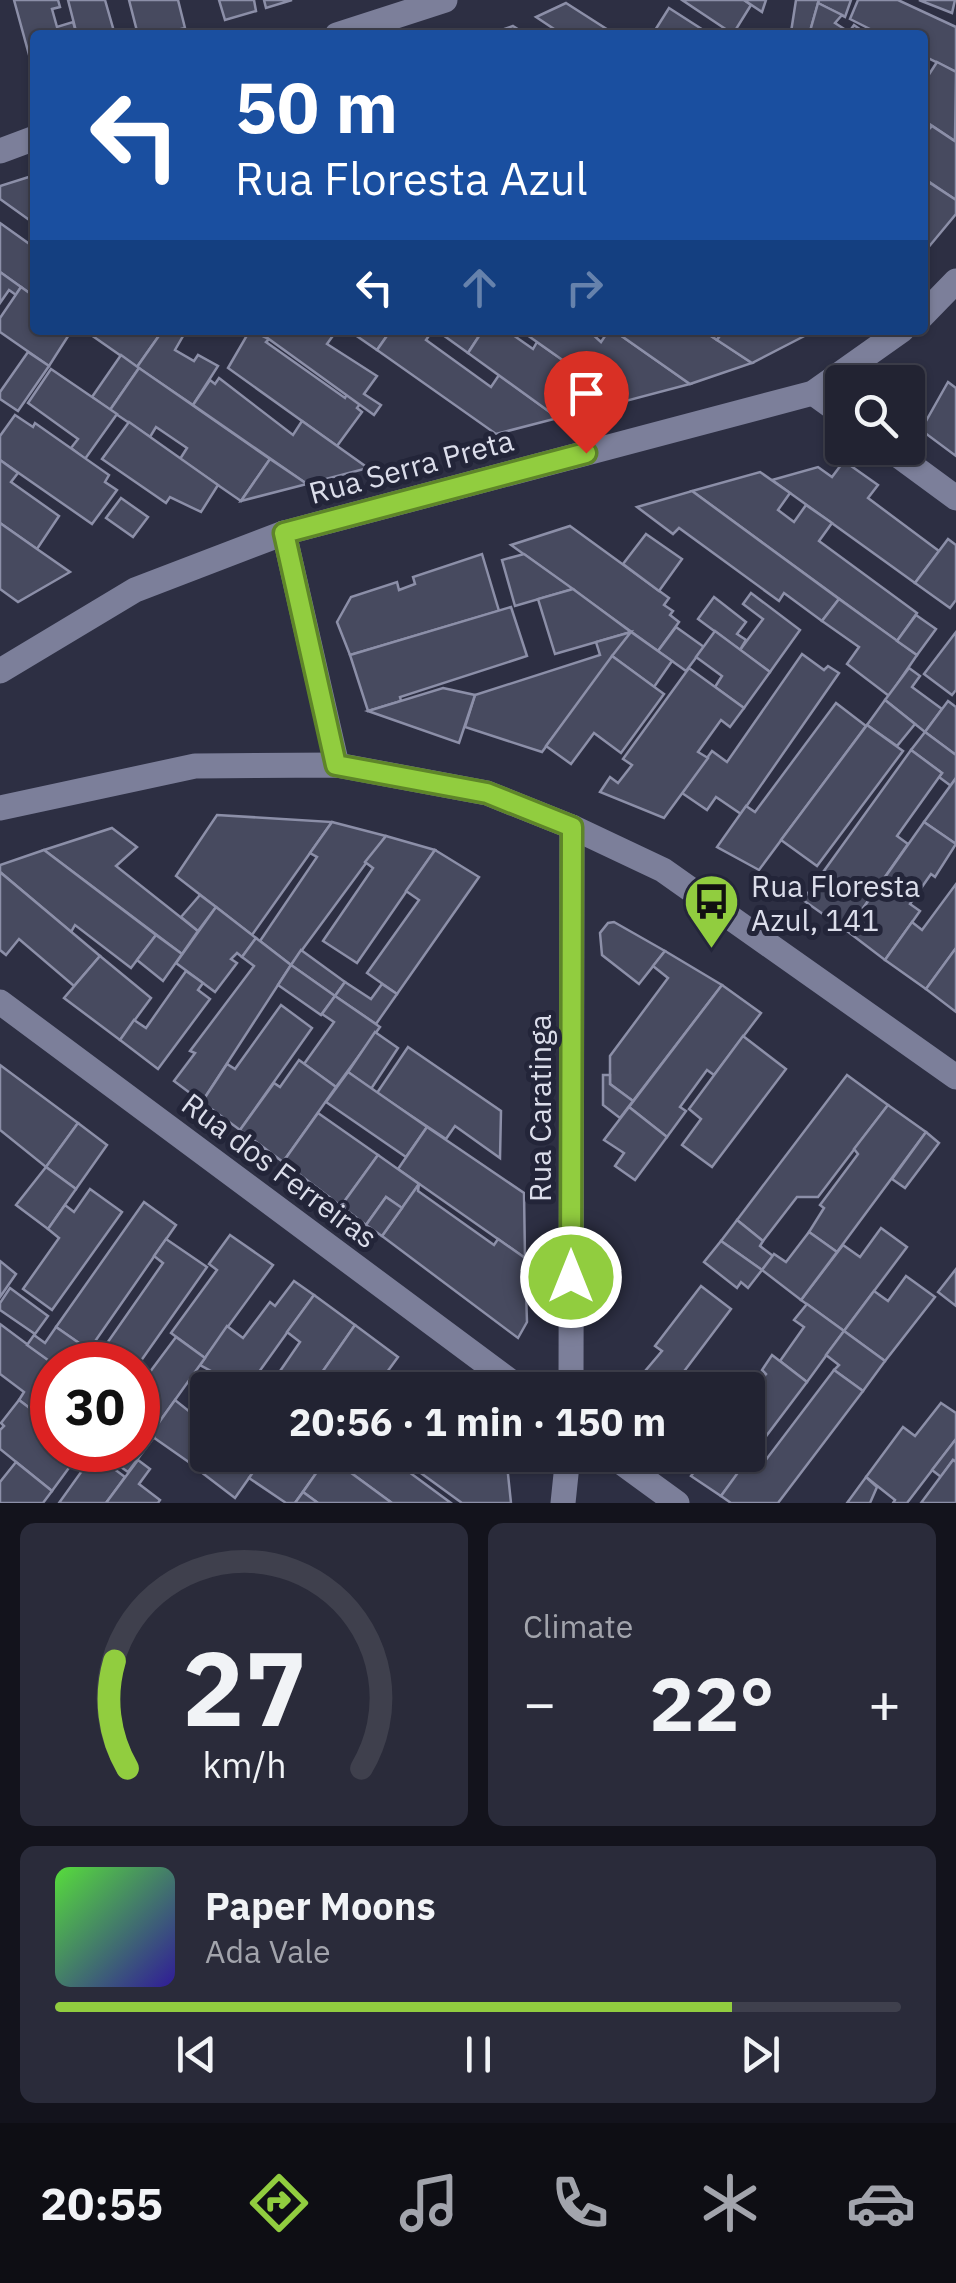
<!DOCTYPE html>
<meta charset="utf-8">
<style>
body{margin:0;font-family:"IBM Plex Sans",sans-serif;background:#2a2b3a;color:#f1f3f6;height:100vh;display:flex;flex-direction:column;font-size:38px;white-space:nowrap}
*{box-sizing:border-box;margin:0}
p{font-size:32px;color:#a2a4ac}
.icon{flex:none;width:55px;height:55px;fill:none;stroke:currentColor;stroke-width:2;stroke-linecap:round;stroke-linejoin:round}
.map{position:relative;height:1503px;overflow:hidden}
.sheet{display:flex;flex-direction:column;gap:20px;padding:20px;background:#13131c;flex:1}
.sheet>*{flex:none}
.top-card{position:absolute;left:30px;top:30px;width:898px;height:305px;border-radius:10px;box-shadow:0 2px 8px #0004,0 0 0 2px #3f404d;background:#1a4fa0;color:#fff;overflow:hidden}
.buttons{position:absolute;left:825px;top:365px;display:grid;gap:20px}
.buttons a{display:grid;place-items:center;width:100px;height:100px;border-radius:10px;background:#222332;box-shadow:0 2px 8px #0004,0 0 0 2px #3f404d;font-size:50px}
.speed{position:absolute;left:30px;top:1342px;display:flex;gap:20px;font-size:50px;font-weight:700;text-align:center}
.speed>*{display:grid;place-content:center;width:130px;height:130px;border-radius:50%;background:#222332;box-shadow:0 2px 8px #0004,0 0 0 2px #3f404d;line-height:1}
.speed .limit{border:15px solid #d22;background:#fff;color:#111}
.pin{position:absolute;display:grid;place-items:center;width:85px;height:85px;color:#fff;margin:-102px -42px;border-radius:50% 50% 50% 0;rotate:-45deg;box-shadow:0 0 10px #0007}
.pin .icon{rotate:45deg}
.me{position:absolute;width:110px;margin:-55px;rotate:0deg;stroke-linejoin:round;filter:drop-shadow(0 0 8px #0008)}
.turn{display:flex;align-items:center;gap:35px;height:210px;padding:0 40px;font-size:45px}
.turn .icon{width:130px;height:130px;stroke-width:2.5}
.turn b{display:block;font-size:70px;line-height:85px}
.lanes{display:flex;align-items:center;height:95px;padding:0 40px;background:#0003;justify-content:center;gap:50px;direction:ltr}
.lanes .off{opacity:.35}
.big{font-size:75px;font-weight:800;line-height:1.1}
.sheet .card{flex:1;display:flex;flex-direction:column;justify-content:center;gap:15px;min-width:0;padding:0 35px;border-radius:15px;background:#2a2b3a}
.sheet .dial{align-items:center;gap:0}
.dial svg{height:260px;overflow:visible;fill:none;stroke:#3f404d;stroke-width:7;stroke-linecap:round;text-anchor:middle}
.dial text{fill:#f1f3f6;stroke:none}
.song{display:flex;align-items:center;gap:30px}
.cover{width:120px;height:120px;border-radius:15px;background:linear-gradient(135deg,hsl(110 70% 55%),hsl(250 70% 35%))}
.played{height:10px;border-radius:5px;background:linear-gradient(90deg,#91cd3f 80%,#3f404d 80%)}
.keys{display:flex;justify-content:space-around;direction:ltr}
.heat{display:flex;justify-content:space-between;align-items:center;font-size:55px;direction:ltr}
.sheet .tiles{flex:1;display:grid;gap:20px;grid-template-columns:1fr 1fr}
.card:last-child{grid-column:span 2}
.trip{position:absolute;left:190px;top:1372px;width:575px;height:100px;border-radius:10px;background:#222332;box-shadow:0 2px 8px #0004,0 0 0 2px #3f404d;font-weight:800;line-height:100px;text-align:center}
.menu{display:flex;height:160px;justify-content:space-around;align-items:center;background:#0e0e14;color:#a2a4ac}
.menu .icon{width:70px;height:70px}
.menu .active{color:#91cd3f}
.menu b{font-size:45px;color:#f1f3f6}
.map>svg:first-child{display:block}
.building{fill:#474a5f;stroke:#8c8fa8;stroke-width:2.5}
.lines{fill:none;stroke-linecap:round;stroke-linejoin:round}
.minor{stroke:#7c7f9a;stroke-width:25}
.route-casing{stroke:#5e8529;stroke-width:25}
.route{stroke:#91cd3f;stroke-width:18}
.labels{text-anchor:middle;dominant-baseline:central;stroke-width:10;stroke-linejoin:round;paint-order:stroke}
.street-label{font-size:30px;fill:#dbddea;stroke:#232539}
.poi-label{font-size:30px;fill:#dbddea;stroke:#232539;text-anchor:start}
</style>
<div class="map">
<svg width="956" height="1503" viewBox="0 0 956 1503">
<rect width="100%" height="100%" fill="#2d2f43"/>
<!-- building -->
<g class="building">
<polygon points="14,0 58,0 60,7 52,9 57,27 73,22 77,35 35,35 34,73"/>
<polygon points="68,0 105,0 115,35 77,35"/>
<polygon points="129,0 178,0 185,28 158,35 138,35"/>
<polygon points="219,0 254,0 256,11 225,20"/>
<polygon points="264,0 292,0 266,8"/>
<polygon points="682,0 744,0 751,5 733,34"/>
<polygon points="744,0 766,0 762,12"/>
<polygon points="796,0 819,0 809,35 791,32"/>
<polygon points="819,0 851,0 845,17 818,3"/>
<polygon points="858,0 898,0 956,27 956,72 922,55 922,35 882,35 850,19"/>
<polygon points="919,0 955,0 952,13"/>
<polygon points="566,3 616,35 555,35 557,31 536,17"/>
<polygon points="818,3 842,15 835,23 849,32 847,35 809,35"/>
<polygon points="669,8 711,35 652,35"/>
<polygon points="854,25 868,35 847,35"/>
<polygon points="513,26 527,35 487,35"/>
<polygon points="937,62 956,72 955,141 922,119 922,72 928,76"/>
<polygon points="932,126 956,142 956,200 922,177 922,136"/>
<polygon points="35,175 35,224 0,199 0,186"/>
<polygon points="930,183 956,200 956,214 927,249 922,246 922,194"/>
<polygon points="0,223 35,248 35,297 0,272"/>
<polygon points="0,272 21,287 16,295 9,290 0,303"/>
<polygon points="21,287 35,297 35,330 72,330 49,366 0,332 0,318"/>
<polygon points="84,330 163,330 137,367"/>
<polygon points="163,330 175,330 183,336 175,350 194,361 198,355 218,366 193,405 137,367"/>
<polygon points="250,330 269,339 266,342 345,398 347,394 360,404 357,408 362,412 337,446 228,368"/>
<polygon points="266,330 337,330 327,344 377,376 364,394 381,405 374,415 262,334"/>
<polygon points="348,330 391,330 377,350"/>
<polygon points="391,330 433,330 426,340 491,387 499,375 558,418 496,434 377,350"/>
<polygon points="436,330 483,330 468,353"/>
<polygon points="483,330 506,330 533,349 537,342 622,402 558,418 468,353"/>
<polygon points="520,330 588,330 601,342 609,330 613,330 690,384 622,402"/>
<polygon points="613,330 702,330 752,363 690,384"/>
<polygon points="702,330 724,330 717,340"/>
<polygon points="724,330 816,330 752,363 717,340"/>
<polygon points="28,352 49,366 18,411 0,399 0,392"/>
<polygon points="121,355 139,368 110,410 92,397"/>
<polygon points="139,368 270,459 241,501 180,459 187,448 156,427 150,437 110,410"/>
<polygon points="51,369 117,414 85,459 71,448 78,439 28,403"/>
<polygon points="219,378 293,435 302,421 368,468 307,484 193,405 210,380 215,384"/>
<polygon points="948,382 956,388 956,456 921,430"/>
<polygon points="15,415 33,427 35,423 109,475 105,482 117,490 92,524 0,460 0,436"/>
<polygon points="129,422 218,485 201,512 170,497 166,503 102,459"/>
<polygon points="270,459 307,484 241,501"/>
<polygon points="0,460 18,473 11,482 59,516 37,549 0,523"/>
<polygon points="844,461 878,485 868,498 939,551 915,583 772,480 818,467 832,477"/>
<polygon points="760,472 790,493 778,510 794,522 806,505 832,523 819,541 917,613 897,641 692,491"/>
<polygon points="692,491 839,599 822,621 784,593 779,601 679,528 673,534 637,507"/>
<polygon points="121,498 148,517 133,537 106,518"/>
<polygon points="0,523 37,549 70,572 18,602 0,589"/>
<polygon points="570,526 669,598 664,605 673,611 670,615 679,622 658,651 511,545"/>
<polygon points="646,534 682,559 659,591 623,564"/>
<polygon points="948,539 956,545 956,600 950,608 915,583"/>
<polygon points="482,554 499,611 350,655 337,622 351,597 397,582 399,590 415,584 413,577"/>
<polygon points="524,554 573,589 515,606 502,560"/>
<polygon points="573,589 631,632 555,654 538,599"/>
<polygon points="751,593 800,630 770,672 740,650 763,619 743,604"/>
<polygon points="714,597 746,622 737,634 746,640 740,650 698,619"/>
<polygon points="839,599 917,655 889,696 847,664 859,647 822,621"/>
<polygon points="511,607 527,656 400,697 401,701 368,711 350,655"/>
<polygon points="916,615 936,629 917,655 897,641"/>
<polygon points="676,627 704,647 686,671 658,651"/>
<polygon points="715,631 770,672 744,708 715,687 722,676 696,657"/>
<polygon points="631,632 542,752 465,727 475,695 600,655 596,642"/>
<polygon points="631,632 672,661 654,687 612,656"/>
<polygon points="956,632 956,690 952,695 924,674"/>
<polygon points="802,654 824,670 828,666 839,673 741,814 716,797 707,810 682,793 712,751 727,762"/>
<polygon points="612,656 664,694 621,753 594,733 571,764 546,746"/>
<polygon points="689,668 744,708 730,727 721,720 698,752 708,758 664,818 600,792 610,777 618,783 632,765 623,759"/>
<polygon points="909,668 920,676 912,687 942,709 925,732 885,700"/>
<polygon points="443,688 475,695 459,743 368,711"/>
<polygon points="885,700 915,724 897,746 867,725"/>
<polygon points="948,701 956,707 956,755 925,732"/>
<polygon points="836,703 866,726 759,870 717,847 746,806 755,812"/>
<polygon points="867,725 903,751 817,866 781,840"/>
<polygon points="925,732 956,755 956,778 951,786 939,777 942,773 911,750"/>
<polygon points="911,750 942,773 897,836 908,844 847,931 803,900"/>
<polygon points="956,778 956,844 924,822"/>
<polygon points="217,815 332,822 252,935 176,876"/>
<polygon points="332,822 386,836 291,965 260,941 317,857 310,853"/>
<polygon points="924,822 956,844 935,877 931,874 910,904 920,911 885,960 847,931"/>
<polygon points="112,828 137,847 116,866 198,931 182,954 44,850"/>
<polygon points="386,836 435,850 357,963 323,941 373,868 365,862"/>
<polygon points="44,850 156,935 131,968 75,925 71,932 0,872 0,865"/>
<polygon points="435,850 479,877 397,994 367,973 419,900 406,891"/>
<polygon points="0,872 100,956 74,986 19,939 6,955 0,950"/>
<polygon points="956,884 956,948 926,989 885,960 912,922 922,930"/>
<polygon points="200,895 216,907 198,931 181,917"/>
<polygon points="216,907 256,938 242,957 237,953 231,959 237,963 215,992 176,963"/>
<polygon points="614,922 665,951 639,984 602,955 600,933 608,923"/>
<polygon points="156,935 182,954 163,981 137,960"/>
<polygon points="256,938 291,965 202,1102 174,1081 195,1053 190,1051 254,966 242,957"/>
<polygon points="956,948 956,1012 926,989"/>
<polygon points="301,950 345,982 335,996 291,965"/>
<polygon points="665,951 722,985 633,1101 610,1084 610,1056 668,978 653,966"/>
<polygon points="100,956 151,998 120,1040 64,998"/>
<polygon points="291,965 335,996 321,1015 278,985"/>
<polygon points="186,971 203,983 198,990 210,999 158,1069 120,1040 134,1020 146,1028"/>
<polygon points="345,982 371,999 382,984 397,994 376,1024 335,996"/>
<polygon points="722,985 761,1013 714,1075 707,1070 680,1107 686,1111 667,1137 629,1107"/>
<polygon points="335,996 380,1027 336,1087 304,1064 334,1022 322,1014"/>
<polygon points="281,1005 312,1028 240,1130 202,1102 227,1064 235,1069"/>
<polygon points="375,1032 398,1048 371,1089 348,1072"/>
<polygon points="743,1036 786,1069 712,1167 682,1145 701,1119 689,1109"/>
<polygon points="408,1047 501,1111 500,1158 455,1126 446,1139 377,1093"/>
<polygon points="299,1060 336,1087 283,1162 240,1130 274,1083 280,1087"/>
<polygon points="0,1065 78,1123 46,1167 0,1130"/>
<polygon points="348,1072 427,1127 406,1157 326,1102"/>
<polygon points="603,1075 610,1075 610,1084 633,1101 620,1118 603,1105"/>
<polygon points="847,1075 888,1105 818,1197 797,1197 763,1241 737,1220"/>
<polygon points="888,1105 926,1132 837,1252 809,1232 824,1208 820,1205 858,1154 854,1149"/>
<polygon points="629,1107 667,1137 635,1180 615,1166 624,1153 604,1140"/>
<polygon points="318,1113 378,1155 341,1206 283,1162"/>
<polygon points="78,1123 107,1145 76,1189 46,1167"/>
<polygon points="427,1127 524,1193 525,1258 398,1169"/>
<polygon points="926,1132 939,1143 905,1188 892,1179"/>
<polygon points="378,1155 419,1184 402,1208 386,1197 366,1225 341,1206"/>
<polygon points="46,1167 76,1189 48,1229 16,1205"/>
<polygon points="419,1184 418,1191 494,1245 498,1239 525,1258 527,1322 518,1338 382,1236"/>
<polygon points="90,1189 122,1212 52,1310 23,1289 59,1238 48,1229 65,1205 74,1212"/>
<polygon points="386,1197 402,1208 382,1236 366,1225"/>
<polygon points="144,1202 176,1225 89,1350 56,1327"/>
<polygon points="737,1220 763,1241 760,1246 773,1256 762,1270 721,1241"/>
<polygon points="881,1228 907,1247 844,1331 801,1300 843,1245 860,1257"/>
<polygon points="809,1232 837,1252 801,1300 762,1270 774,1254 786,1262"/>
<polygon points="230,1235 273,1265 205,1358 171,1333 217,1270 209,1264"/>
<polygon points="166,1239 207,1267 138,1365 104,1365 96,1359 163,1263 154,1256"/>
<polygon points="721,1241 762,1270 748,1288 741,1282 737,1288 704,1262"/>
<polygon points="0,1261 16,1274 0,1297"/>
<polygon points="956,1269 956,1306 938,1292"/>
<polygon points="906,1276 935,1297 885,1361 844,1331 874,1291 888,1301"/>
<polygon points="294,1281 314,1295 246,1390 200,1365 227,1326 243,1338 270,1302 275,1306"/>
<polygon points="701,1286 731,1309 670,1390 629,1390 662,1351 655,1346"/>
<polygon points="10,1288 48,1316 35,1334 0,1310 0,1303"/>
<polygon points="314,1295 355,1325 310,1390 267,1390 300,1342 287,1332"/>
<polygon points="807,1304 844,1331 807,1382 780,1361 804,1327 794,1320"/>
<polygon points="0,1324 55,1365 52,1365 52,1398 39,1415 19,1400 24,1392 0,1374"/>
<polygon points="355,1325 398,1357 374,1390 320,1390 323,1386 316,1381"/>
<polygon points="56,1327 89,1350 78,1365 55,1365 27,1345 34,1335 45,1343"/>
<polygon points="844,1331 885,1361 863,1391 834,1370 839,1365 826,1355"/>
<polygon points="176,1337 205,1358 150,1435 138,1426 138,1388"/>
<polygon points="772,1355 807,1382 721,1496 691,1476 707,1455 748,1455 748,1396 766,1374 762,1370"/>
<polygon points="834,1370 863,1391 778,1503 731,1503 721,1496 747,1460 759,1469"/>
<polygon points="422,1374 444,1390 410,1390"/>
<polygon points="223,1378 245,1390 214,1390"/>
<polygon points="208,1398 208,1444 193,1465 150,1435 175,1400 195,1416"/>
<polygon points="19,1400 52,1425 52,1450 82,1450 52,1491 0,1449 0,1430 4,1426 1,1423"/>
<polygon points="941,1403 956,1413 956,1439 907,1503 893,1503 895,1500 866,1477 903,1427 915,1436"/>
<polygon points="138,1426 154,1437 128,1472 97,1450 138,1450"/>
<polygon points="956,1439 956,1462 953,1460 941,1477 932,1470"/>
<polygon points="94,1454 125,1477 106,1503 59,1503"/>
<polygon points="213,1455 258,1455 263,1458 235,1498 201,1472"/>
<polygon points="265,1455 273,1457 329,1455 295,1503 286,1503 249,1478"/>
<polygon points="386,1455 451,1503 392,1503 328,1456"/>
<polygon points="396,1455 506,1455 511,1503 462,1503"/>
<polygon points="328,1456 392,1503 318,1503 303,1492"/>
<polygon points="138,1460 150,1469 139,1484 160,1500 158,1503 106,1503"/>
<polygon points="953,1460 956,1462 956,1503 921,1503"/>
<polygon points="16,1462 52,1491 43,1503 0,1503 0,1482"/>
<polygon points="866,1477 877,1487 870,1503 847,1503"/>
<polygon points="303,1492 318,1503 295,1503"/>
</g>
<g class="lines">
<!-- minor -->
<g class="minor">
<polyline points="337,35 445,0"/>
<polyline points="0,151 35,138"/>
<polyline points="922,316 956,281"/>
<polyline points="813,393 842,414"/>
<polyline points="888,448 956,498"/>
<polyline points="284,533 337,765"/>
<polyline points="0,671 135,590 284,533 813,393 902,330"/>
<polyline points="0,808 195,766 337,765 487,793 572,827 663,870 956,1077"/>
<polyline points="0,1002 522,1390"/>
<polyline points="571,1390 572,827"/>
<polyline points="611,1455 677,1503"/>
<polyline points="563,1503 568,1455"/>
</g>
</g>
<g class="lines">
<defs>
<polyline id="route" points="571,1277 572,827 487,793 336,765 284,533 586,453"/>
</defs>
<!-- route casing -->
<use href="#route" class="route-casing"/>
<!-- route -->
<use href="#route" class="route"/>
</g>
<!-- icons -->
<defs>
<symbol id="bus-pin" viewBox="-11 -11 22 30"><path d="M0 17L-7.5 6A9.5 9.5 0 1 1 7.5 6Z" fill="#91cd3f" stroke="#232539"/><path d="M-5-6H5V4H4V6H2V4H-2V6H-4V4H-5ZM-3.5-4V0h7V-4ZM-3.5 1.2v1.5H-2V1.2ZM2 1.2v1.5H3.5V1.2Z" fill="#111"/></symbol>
</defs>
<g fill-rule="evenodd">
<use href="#bus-pin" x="680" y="870" width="63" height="86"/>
</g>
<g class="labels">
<!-- street labels -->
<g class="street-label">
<text transform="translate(411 466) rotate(-15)">Rua Serra Preta</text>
<text transform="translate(539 1108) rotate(-90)">Rua Caratinga</text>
<text transform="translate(280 1170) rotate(37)">Rua dos Ferreiras</text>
</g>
<!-- poi labels -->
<g class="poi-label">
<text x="751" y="885">Rua Floresta<tspan x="751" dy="34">Azul, 141</tspan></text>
</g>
</g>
</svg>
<div class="buttons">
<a><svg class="icon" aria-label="search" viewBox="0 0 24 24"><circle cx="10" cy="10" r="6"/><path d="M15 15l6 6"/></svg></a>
</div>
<div class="speed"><div class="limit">30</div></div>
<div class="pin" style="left:586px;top:453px;background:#d93025"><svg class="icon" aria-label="arrive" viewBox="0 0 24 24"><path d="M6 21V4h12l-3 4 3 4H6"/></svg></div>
<svg class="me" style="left:571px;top:1277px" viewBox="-20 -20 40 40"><circle r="17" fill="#91cd3f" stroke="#fff" stroke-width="3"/><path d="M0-11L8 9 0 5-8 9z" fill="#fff"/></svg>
<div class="trip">20:56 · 1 min · 150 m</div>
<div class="top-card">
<div class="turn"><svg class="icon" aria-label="left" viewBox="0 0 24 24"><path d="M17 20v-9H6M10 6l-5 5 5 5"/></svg><div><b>50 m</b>Rua Floresta Azul</div></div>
<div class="lanes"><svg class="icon" aria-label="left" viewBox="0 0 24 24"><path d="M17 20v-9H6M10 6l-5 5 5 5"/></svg><svg class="icon off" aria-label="ahead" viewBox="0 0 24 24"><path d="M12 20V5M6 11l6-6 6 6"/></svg><svg class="icon off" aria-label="right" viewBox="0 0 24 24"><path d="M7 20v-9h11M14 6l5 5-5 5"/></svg></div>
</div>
</div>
<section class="sheet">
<div class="tiles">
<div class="card dial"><svg viewBox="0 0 100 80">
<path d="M14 69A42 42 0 1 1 86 69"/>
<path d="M14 69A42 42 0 0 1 10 36" stroke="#91cd3f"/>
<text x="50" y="56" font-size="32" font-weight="700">27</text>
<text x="50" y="72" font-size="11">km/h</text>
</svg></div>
<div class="card"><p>Climate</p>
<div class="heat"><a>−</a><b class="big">22°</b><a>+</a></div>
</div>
<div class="card">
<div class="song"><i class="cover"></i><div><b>Paper Moons</b><p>Ada Vale</p></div></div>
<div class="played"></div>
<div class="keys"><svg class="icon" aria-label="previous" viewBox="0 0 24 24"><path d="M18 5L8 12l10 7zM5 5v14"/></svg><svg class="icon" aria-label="pause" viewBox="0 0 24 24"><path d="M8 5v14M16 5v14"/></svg><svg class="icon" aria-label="next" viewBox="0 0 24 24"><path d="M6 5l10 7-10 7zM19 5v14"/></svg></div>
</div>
</div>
</section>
<nav class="menu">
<b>20:55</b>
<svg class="icon active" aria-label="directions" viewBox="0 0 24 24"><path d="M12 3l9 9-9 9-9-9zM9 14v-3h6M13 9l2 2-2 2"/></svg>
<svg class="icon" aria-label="music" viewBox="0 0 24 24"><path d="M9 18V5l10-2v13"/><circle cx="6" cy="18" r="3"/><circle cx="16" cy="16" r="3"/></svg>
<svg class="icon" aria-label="phone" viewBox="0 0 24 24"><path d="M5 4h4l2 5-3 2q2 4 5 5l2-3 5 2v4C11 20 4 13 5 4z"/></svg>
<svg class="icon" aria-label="climate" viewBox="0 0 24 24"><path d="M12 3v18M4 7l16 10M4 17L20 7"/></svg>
<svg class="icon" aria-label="car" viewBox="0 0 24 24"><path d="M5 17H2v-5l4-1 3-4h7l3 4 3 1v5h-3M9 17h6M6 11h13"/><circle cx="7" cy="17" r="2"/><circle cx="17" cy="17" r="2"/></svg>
</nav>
